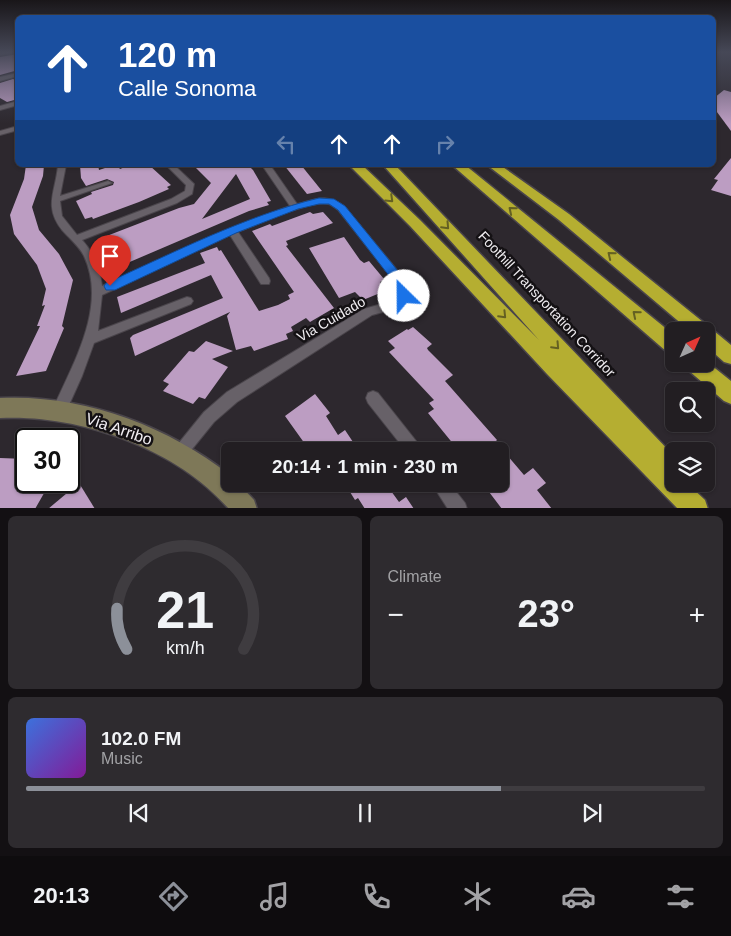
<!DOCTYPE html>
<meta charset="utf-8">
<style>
body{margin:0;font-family:Arial,sans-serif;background:#2e2b2f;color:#f1f3f6;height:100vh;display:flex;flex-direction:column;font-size:19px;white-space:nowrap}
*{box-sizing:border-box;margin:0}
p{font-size:16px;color:#a2a2a5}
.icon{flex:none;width:28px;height:28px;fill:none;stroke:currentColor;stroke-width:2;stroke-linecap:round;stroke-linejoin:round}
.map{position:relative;height:508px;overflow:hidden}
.drawer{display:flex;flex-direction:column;gap:8px;padding:8px;background:#131013;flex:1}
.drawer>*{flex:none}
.guide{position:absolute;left:15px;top:15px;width:701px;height:152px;border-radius:8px;box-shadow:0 1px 4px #0004,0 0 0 1px #3f3c40;background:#1a4fa0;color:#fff;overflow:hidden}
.needle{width:32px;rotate:45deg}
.fabs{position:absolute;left:665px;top:322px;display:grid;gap:10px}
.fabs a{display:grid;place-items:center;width:50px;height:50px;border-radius:8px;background:#221e22;box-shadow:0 1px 4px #0004,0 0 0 1px #3f3c40;font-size:25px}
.speed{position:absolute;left:15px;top:428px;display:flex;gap:10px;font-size:25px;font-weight:700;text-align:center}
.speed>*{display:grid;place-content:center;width:65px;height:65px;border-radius:50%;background:#221e22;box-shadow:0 1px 4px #0004,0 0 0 1px #3f3c40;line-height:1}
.speed .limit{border:2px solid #111;border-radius:8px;background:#fff;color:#111}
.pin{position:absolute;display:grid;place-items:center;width:42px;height:42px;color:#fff;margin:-51px -21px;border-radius:50% 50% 50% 0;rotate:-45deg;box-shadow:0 0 5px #0007}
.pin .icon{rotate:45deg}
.me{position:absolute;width:55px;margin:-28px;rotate:337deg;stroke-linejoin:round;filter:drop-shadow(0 0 4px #0008)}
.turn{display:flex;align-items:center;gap:18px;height:105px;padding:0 20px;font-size:22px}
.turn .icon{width:65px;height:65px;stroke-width:2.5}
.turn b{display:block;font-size:35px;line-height:42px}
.lanes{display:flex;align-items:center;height:48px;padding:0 20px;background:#0003;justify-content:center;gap:25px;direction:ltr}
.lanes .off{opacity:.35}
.big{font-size:38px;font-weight:600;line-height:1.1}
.drawer .tile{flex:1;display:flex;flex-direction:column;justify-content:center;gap:8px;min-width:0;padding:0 18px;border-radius:8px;background:#2e2b2f}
.drawer .dial{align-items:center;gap:0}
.dial svg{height:130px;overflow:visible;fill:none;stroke:#3f3c40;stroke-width:7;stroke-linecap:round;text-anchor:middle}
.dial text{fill:#f1f3f6;stroke:none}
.song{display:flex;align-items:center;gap:15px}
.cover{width:60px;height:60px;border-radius:8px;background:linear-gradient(135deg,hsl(220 70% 55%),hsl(290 70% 35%))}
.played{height:5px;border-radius:2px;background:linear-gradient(90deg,#8c9099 70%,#3f3c40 70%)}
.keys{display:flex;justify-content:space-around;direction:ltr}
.heat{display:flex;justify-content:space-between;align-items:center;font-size:28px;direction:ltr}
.drawer .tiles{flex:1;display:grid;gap:8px;grid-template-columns:1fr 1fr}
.tile:last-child{grid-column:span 2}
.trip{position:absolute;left:221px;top:442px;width:288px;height:50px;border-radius:8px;background:#221e22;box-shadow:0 1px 4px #0004,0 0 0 1px #3f3c40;font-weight:600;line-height:50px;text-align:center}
.menu{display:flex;height:80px;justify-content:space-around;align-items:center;background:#0e0c0e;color:#a2a2a5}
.menu .icon{width:35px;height:35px}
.menu .current{color:#8c9099}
.menu b{font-size:22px;color:#f1f3f6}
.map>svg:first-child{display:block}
.building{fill:#bc9dc2;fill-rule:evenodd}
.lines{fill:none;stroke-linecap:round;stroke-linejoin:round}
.street-casing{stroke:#4a454b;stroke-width:2}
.secondary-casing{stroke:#4a454b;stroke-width:3}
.highway-casing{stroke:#4a454b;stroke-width:3}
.street{fill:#676168;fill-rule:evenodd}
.secondary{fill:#7e7858;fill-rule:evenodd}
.highway{fill:#b5ae31;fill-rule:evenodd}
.oneway{stroke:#646022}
.route{fill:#1a73e8;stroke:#114b97}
.labels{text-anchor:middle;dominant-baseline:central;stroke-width:5;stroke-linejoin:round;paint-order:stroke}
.street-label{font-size:14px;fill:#f0edf1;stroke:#141114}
.near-street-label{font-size:16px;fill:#f0edf1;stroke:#141114}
</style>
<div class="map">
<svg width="731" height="509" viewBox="0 0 731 509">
<rect width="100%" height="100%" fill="#2d282e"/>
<!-- building -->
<g class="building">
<polygon points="18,54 18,70 0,75 0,57"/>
<polygon points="13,79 18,81 18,99 7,102 0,98 0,83"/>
<polygon points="724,90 731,92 731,131 714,108 714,98"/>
<polygon points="731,158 731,196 711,190 718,180 714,179"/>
<polygon points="26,165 44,165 43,176 32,207 39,230 59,254 73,280 62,326 64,328 46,371 16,376 40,326 37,326 45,305 42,306 46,289 37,265 14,234 10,215 24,179"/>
<polygon points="80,165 98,165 99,170 114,165 117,165 120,169 130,165 149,165 171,185 167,187 169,189 139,202 93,219 92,217 85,219 76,201 92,194 91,192 113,185 114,182 107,179 86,186 81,178"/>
<path d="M193,165H248L253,170L271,201L267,202L269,205L249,211L118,267L112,256L115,255L104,237L179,208L194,204L211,183ZM236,174L250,199L202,219Z"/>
<polygon points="284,165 301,165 322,191 307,194"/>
<polygon points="310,212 313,214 323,212 333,223 286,241 288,245 286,246 334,308 310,322 306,318 291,327 293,331 286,334 288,339 254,351 251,346 236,350 227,316 230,312 135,356 130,338 133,335 223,298 211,275 121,313 117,297 205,263 200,253 217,247 219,251 221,250 259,311 278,305 290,299 288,295 294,292 252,231 270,224 272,226"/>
<polygon points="344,237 360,260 364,263 369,261 384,279 380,282 385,291 363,300 355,292 339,298 309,248"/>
<polygon points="413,327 432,344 427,348 428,350 453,375 445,381 497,440 495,442 507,455 524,475 533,468 546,483 537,490 552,509 502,509 483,484 500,484 500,451 459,451 428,413 434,409 429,403 434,400 389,352 395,348 388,341 407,329 408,330"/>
<polygon points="206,341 233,351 212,359 228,367 205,399 199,397 193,404 163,391 169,384 163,381 189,351 194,352"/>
<polygon points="315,394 330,413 326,416 338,435 345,430 359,451 310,451 285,416"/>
<polygon points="0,458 26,459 26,481 51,481 35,509 0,509"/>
<polygon points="79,483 95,509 48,509"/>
<polygon points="345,484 386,484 399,502 406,497 414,509 365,509 358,498 355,500"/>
</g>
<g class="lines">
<defs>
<g id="street">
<polygon points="11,52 11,53 0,55 0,53"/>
<polygon points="18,73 18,76 0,81 0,77"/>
<polygon points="18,101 18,105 0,110 0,106"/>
<polygon points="18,126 18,130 0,135 0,131"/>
<path d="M58,165H66L60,196L108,181L112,183L60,201L62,216L77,235L171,199L185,191L186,185L166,165H174L194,184L192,194L177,203L82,240C94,253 100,268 102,286L229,229L290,206L262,165H270L297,204C317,199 326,193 344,206L407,282C417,305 388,311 372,315L237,402L214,422L184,459L179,462L174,459L171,454L174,449L204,412L227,392L364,309L385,303L398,294V286L338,210C335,208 331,204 328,204C310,200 256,225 238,232L269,278L270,281L269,284H261L230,235L102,295L98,331L187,297L191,298L193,301L191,304L94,343L82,376L64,416L59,418L54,416L52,411C72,365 108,307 84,256C79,246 69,238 62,230C43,206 56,191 58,165Z"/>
<polygon points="373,391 378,393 420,446 423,451 406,451 368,403 366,398 368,393"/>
<polygon points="432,484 450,484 465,503 467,509 448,509"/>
</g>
<path id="secondary" d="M0,398C82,394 166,425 230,475V484H239L254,500L257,509H229C176,448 79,414 0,418Z"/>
<g id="highway">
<polygon points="349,165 362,165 420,220 539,340 383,165 395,165 674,456 674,484 688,484 705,500 708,509 678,509 547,374 410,226"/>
<polygon points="452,165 465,165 674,335 674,354 667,352"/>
<polygon points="487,165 500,165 569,214 708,326 731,345 731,364 724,362 706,346 706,331 690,331 559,220"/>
<polygon points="706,361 731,381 731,404 724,401 688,370 685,364 706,364"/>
</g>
</defs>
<!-- street casing -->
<use href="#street" class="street-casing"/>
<!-- secondary casing -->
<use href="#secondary" class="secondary-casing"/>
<!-- highway casing -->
<use href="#highway" class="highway-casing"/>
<!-- street -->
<use href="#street" class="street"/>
<!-- secondary -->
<use href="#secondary" class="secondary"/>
<!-- highway -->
<use href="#highway" class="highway"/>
</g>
<!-- one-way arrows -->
<defs><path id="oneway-chevron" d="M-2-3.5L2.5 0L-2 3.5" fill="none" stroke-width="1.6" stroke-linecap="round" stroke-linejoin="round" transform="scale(1.25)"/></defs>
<g class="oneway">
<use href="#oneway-chevron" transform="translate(390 199) rotate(44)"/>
<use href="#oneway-chevron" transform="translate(512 210) rotate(-140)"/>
<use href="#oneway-chevron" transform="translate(446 226) rotate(47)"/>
<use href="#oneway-chevron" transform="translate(611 255) rotate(-141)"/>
<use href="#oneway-chevron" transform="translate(636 314) rotate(-140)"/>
<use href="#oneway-chevron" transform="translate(503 315) rotate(46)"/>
<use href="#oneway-chevron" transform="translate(556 346) rotate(47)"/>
</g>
<!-- sky -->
<linearGradient id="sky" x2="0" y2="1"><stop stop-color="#191619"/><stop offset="0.42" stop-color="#464857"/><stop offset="1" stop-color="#464857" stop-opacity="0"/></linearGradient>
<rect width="731" height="124" fill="url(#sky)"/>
<!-- route -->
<path class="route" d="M319,198L334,199L345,206L407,282L410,296L408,300H399L397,286L338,210L329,204H319L298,209L236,233L115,290H106L104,286L106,283C175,252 245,216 319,198Z"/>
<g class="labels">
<!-- street labels -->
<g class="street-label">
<text transform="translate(547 304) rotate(47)">Foothill Transportation Corridor</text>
<text transform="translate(331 319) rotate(-30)">Via Cuidado</text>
</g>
<!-- near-street labels -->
<g class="near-street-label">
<text transform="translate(119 429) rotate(19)">Via Arribo</text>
</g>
</g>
</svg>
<div class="fabs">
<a><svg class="needle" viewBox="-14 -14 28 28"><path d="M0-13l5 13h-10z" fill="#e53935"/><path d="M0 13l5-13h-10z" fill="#a2a2a5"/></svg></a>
<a><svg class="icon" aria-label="search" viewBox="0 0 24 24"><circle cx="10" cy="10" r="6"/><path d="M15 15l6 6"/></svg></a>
<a><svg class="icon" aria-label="layers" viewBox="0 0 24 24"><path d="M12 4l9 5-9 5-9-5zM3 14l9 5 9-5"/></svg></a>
</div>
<div class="speed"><div class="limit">30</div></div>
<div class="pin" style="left:110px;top:286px;background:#d93025"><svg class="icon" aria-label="arrive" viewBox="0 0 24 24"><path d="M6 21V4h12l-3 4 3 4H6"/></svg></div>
<svg class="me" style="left:404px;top:296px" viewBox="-20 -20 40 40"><circle r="19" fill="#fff"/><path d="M0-13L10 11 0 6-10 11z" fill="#1a73e8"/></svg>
<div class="trip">20:14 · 1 min · 230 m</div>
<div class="guide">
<div class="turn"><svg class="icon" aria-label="ahead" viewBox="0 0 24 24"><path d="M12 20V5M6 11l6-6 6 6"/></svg><div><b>120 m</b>Calle Sonoma</div></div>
<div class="lanes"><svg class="icon off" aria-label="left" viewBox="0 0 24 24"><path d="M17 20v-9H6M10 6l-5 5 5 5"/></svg><svg class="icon" aria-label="ahead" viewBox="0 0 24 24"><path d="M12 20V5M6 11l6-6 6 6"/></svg><svg class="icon" aria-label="ahead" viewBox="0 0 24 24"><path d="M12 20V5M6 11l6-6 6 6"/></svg><svg class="icon off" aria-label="right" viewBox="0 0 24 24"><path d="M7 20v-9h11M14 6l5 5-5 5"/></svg></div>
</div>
</div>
<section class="drawer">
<div class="tiles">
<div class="tile dial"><svg viewBox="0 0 100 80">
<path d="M14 69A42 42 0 1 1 86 69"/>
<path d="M14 69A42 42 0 0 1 8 44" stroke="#8c9099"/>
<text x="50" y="56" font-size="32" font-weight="700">21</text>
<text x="50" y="72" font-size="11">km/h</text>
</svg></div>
<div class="tile"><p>Climate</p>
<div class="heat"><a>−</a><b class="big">23°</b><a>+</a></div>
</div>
<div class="tile">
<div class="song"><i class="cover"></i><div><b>102.0 FM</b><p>Music</p></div></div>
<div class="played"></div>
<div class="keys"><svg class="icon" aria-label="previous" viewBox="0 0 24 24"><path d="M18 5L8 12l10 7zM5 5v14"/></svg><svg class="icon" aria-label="pause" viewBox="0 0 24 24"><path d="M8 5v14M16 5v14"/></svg><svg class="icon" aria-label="next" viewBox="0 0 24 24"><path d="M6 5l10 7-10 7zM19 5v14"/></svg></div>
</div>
</div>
</section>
<nav class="menu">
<b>20:13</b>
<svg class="icon current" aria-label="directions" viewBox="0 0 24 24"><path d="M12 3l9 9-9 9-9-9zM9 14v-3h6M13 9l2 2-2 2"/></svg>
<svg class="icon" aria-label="music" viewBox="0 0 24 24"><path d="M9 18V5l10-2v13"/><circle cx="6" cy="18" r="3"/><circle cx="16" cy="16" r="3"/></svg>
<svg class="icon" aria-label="phone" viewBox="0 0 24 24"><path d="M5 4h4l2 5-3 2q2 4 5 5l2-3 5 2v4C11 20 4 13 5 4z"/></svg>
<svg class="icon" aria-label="climate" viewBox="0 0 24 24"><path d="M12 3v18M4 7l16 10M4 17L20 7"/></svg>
<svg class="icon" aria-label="car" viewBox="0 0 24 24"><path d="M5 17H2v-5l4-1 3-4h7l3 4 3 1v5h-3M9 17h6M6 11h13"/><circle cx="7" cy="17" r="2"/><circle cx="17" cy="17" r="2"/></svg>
<svg class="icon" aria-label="filters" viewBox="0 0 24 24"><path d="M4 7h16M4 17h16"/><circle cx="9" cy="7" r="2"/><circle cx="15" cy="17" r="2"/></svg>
</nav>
